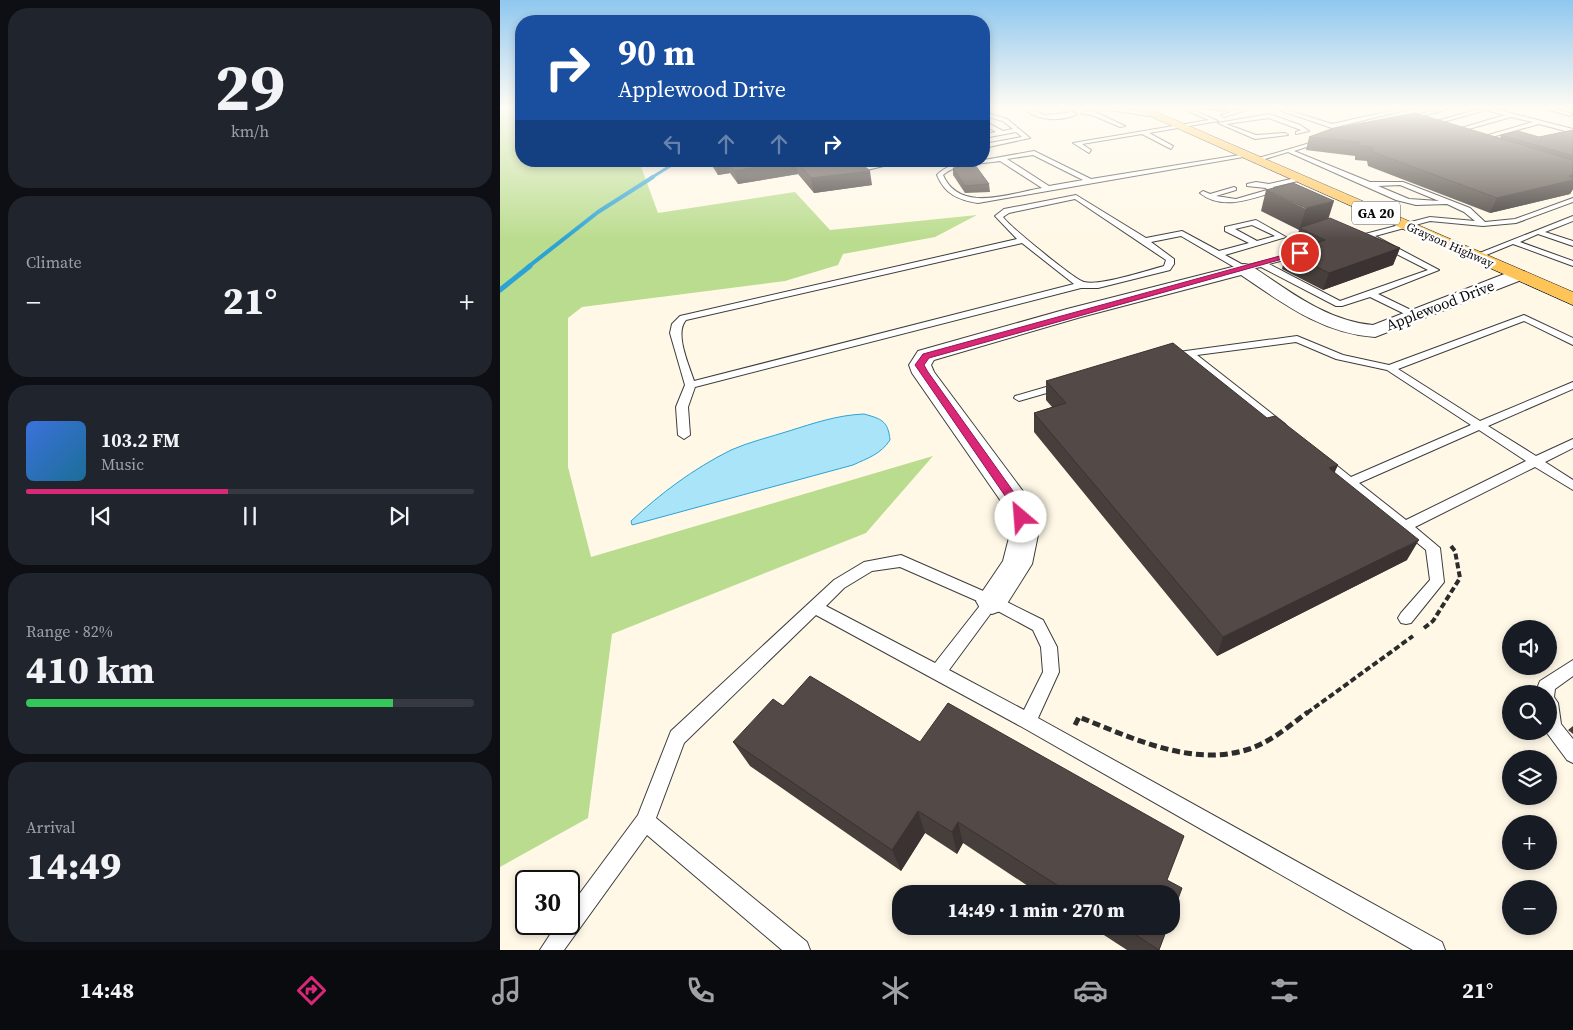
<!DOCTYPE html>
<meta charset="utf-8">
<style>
body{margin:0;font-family:"Source Serif 4",serif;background:#20242c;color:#f1f3f6;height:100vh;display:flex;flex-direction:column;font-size:19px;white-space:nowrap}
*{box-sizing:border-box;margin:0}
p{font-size:16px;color:#9ea1a6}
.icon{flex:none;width:28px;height:28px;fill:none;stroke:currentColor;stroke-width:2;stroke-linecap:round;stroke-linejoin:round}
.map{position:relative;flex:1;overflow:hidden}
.details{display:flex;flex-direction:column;gap:8px;padding:8px;background:#0d0f14;width:500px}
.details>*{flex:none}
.hud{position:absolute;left:15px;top:15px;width:475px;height:152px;border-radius:20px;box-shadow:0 2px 8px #0003;background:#1a4fa0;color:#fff;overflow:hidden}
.controls{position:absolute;left:1002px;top:620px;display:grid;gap:10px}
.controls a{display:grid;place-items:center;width:55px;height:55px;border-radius:50%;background:#171b24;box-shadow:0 2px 8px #0003;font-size:25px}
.speed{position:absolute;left:15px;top:870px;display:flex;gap:10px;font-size:25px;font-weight:700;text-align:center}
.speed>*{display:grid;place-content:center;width:65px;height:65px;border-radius:50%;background:#171b24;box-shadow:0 2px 8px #0003;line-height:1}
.speed .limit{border:2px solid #111;border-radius:8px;background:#fff;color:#111}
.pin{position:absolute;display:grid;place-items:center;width:42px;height:42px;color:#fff;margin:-21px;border:2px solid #fff;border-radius:50%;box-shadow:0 1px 5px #0007}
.me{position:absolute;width:55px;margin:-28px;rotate:333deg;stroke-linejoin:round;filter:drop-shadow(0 0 4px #0008)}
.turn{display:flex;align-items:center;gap:18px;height:105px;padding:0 20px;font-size:22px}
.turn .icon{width:65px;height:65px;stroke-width:2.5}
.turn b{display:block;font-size:35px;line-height:42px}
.lanes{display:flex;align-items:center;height:48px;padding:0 20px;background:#0003;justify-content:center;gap:25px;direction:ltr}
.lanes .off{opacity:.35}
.big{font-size:38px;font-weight:800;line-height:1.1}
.details .widget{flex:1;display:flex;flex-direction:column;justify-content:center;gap:8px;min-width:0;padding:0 18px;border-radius:20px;background:#20242c}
.details .dial{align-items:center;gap:0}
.dial b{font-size:65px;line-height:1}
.song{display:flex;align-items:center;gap:15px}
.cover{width:60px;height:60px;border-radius:8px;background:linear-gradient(135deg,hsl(220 70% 55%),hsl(200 70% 35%))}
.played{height:5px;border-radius:2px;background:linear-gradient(90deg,#db2777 45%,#363941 45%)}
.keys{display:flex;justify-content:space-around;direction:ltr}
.heat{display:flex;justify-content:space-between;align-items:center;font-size:28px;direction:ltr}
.charge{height:8px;border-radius:4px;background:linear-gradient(90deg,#34c759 82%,#363941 0)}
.trip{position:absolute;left:392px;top:885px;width:288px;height:50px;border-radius:20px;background:#171b24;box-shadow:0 2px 8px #0003;font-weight:800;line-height:50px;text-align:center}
.tabs{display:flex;height:80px;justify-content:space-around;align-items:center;background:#090b0e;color:#9ea1a6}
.tabs .icon{width:35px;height:35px}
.tabs .current{color:#db2777}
.tabs b{font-size:22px;color:#f1f3f6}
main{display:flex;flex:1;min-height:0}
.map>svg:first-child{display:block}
.forest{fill:#badc8e}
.water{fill:#a9e4f9;stroke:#2ca3d4}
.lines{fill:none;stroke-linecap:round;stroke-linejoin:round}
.stream-far2{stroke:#2ca3d4;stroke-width:3}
.stream-far1{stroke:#2ca3d4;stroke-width:4}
.stream{stroke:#2ca3d4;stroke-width:5}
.lane-casing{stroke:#3d3d3d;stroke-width:2}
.street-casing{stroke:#3d3d3d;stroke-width:2}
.primary-casing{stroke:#1b1b1b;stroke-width:1}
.path-far1{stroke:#2c2c2c;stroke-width:4;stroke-dasharray:6 3;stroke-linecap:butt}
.path{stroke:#2c2c2c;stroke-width:5;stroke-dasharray:8 4;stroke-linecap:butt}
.lane{fill:#fff;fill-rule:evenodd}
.street{fill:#fff;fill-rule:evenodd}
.primary{fill:#ffc457;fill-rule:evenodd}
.wall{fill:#473f3c}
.shaded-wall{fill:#3a3331}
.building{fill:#534946;stroke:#3a3331}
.route{fill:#db2777;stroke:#8e194d}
.labels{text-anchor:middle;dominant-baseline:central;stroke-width:5;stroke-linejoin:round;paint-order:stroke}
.far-street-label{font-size:12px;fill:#0a0a0a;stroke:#fff}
.shield{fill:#fff;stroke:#545454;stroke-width:1}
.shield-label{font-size:14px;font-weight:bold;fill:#0a0a0a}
.street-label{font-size:15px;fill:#0a0a0a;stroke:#fff}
</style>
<main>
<section class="details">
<div class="widget dial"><b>29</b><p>km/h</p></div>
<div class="widget"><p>Climate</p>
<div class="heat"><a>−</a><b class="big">21°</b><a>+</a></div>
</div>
<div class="widget">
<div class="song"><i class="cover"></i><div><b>103.2 FM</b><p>Music</p></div></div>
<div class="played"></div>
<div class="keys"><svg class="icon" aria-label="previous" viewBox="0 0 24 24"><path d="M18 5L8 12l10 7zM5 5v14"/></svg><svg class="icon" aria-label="pause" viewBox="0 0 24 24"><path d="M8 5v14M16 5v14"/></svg><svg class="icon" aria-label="next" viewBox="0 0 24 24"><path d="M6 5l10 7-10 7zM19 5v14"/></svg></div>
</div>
<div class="widget"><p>Range · 82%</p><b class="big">410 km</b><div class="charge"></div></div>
<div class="widget"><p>Arrival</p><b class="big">14:49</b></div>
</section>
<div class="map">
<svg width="1073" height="950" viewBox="0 0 1073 950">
<rect width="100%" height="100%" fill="#fff8e7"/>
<!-- forest -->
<polygon class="forest" points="0,107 21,107 21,161 139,161 158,213 295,192 330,230 477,215 435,237 343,254 338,265 285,281 82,307 68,318 68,467 91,557 433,456 366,533 112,634 88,818 0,867"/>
<!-- water -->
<path class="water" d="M364,414C382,419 388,421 390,440C381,454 368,458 353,465L132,525L131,521C161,493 193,469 231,450C249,442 270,437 289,431C314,423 338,415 364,414Z"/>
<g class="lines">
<!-- stream-far2 -->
<polyline class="stream-far2" points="151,178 178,161"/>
<!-- stream-far1 -->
<polyline class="stream-far1" points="28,267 98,212 153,177"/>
<!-- stream -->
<polyline class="stream" points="0,290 30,266"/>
<defs>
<g id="lane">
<path d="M527,107H536L531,109L544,115L569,113L557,107H564L577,114C561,122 538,121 524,109Z"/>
<polygon points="616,107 652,114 649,116 610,110 570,108"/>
<polygon points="679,107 686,107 718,121 649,133 673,146 671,149 642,134 582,144 591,150 589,153 573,143 709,120"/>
<polygon points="740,107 745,107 746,110 724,117 721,115 740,109"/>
<polygon points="770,107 778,107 832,124 908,107 918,107 832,128"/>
<polygon points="945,107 954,107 906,121 903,119"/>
<polygon points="977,107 986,107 1073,129 1073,133 1039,124 974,142 971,140 1033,122 1011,117 951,134 948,132 1005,115 986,110 925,127 922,125 980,109"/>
<polygon points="1040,107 1050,107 1073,114 1070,116"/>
<polygon points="584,111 595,112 625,126 620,127 592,115 582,114"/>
<polygon points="484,112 507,119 530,138 484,148 484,144 522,137 516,132 484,138 484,134 496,132 484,125 484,121 503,131 513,129 503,121 484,116"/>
<polygon points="769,114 800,125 809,131 796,134 796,132 801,130 769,118 726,124 756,135 785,133 788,135 755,139 718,123"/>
<path d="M820,140L825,141L794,151L870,182H903L970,208L985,222L1015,219L1073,198V202L1016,223L983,226L930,221L875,236L939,270L878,294L917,313V317H911L870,297L842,306H836L761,267L741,271L681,236L651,242L674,259V264L670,270L598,288H581L195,387L188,407L190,435L184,439L178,435L176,407L185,385L170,333L172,324L180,316L517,239L495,216L504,209L576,195L646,238L682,231L719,251L749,243L725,231V227L756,220L786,237L725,255L745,266L803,251V255L769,264L840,301L928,270L865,238V234L930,217L975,221L964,212L947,204L916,205L896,200L788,152L755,162L752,160ZM900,185L939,201L909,199L878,186ZM575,199L666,260L664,266C646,271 600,286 584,282C575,280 509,226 503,217L509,213ZM752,225L775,236L757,241L735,229ZM522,243L574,284L194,381C189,365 174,333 186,320Z"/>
<path d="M534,151L591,179L746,154L749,156L478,203C458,200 445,194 437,175C448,163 467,161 484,161V160ZM533,155L583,180L549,186L507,159ZM500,161L542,188C510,193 460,214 443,175C457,163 482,164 500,161Z"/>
<polygon points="351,161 358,161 364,167 391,161 404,161 363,171"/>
<path d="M800,177L803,179L802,180L773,187L774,190L771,193C748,200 721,210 700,193L703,191L710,194L734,187L736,188V190L716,196L736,199L767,190L766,188L747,186V184L756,182L769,184Z"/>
<polygon points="1073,216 1073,221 1045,232 1073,241 1073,246 1038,234 1020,242 1073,261 1073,266 1013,244 979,258 972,256"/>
<path d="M1024,315L1073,338V345L1024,321L898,369L980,421L1073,382V389L988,426L1036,456L1073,439V448L1045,462L1073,480V490L1035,467L915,527L940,548L944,582L911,623L906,624L901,623L898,618L901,613L930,580L926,550L816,460L818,457H826L851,477L971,425L887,370L836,359L796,342L697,355L785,424L787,427L781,431L777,430L686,357L671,359L666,356L671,353L797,336L843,355L889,365ZM979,430L1026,461L906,520L859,483Z"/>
<polygon points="560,383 565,386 564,388 519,401 514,398 515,396"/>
<path d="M401,555L497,597L543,620L557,647L559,672L538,718L942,942L945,950H913L522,727L316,615L184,743L156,818L307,942L310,950H282L147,835L64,950H40L57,924H69V908L138,815L171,731L334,580L364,562ZM400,567L482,603L435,663L326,606L344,588L372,571ZM494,609L533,630L541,647L543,672L524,710L449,670Z"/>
<polygon points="1073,660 1073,676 1055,689 1054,697 1058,703 1061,724 1073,739 1073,763 1067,760 1047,733 1046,731 1049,731 1049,694 1039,694 1038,686 1040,681"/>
</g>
<path id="street" d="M744,264L750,265C788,290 826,321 873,325L1012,271H1024L1027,275L1024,279L875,337C822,333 784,304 741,275L581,317L434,360L431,365L434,372L528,498L539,530L532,564L503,610L492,614L481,610L476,601L503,561L511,530L505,507L412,373L409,365L418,351L567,309Z"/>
<polygon id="primary" points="630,107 645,107 1073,292 1073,305"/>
</defs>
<!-- lane casing -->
<use href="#lane" class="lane-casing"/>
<!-- street casing -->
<use href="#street" class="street-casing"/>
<!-- primary casing -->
<use href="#primary" class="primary-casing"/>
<!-- path-far1 -->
<g class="path-far1">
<polyline points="924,628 933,621 960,578 955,551 951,546"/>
<polyline points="807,713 913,636"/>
</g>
<!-- path -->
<path class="path" d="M575,725L579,717C630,737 690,767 746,750C770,743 789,726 808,712"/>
<!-- lane -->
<use href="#lane" class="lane"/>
<!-- street -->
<use href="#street" class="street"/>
<!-- primary -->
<use href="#primary" class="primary"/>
</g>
<!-- wall -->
<g class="wall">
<polygon points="691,107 736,107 725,112 696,109"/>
<polygon points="1073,130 1073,189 1070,194 990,213 868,166 867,161 855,160 855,156 806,150 809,137 1000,138 1001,135 1039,137"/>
<polygon points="209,161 358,161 372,185 314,193 298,174 238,184 230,173 218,175"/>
<polygon points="453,168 489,184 490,192 465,193 453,175"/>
<polygon points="766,190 828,219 900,248 893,265 823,290 782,269 786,252 802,247 795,244 799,230 761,211"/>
<polygon points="546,381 767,418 838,465 834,472 907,560 717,656 534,432 534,413 552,407 546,400"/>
<polygon points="283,706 420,742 667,880 671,894 540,894 463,843 457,854 425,833 401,871 250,766 233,742"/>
<polygon points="1073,726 1073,734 1068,730"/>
<polygon points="590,926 668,926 659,950 627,950"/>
</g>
<!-- shaded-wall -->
<g class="shaded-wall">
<polygon points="726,107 736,107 725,112"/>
<polygon points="214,161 227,161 230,173 218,175"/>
<polygon points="290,161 295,161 298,174 238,184 234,171"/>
<polygon points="370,171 372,185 314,193 311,178"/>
<polygon points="1073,175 1073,189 1070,194 990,213 997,198"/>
<polygon points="834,201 827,223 800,228 806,208"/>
<polygon points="900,248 893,265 823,290 829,273"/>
<polygon points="838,465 829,485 829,468"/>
<polygon points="919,540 907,560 717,656 723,637"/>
<polygon points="418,811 425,833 401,871 392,850"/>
<polygon points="458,822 463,843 457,854 452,832"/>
</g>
<!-- building -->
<g class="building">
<polygon points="915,113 1073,160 1073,175 1069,176 1073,178 1073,180 997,198 873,152 872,147 859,146 859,142 809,137 831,129"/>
<polygon points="1073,130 1073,156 1001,135 1018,131 1039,137"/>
<polygon points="227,161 290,161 234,171"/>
<polygon points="296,161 358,161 370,171 311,178"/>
<polygon points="475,165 489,184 465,186 453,168"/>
<polygon points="793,183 834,201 806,208 766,190"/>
<polygon points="830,218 900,248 829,273 786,252 825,240 799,228"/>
<polygon points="673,343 767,418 775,416 838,465 829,468 919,540 723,637 534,413 566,403 546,381"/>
<polygon points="310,676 420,742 448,703 684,836 667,880 682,888 671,918 671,894 571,894 458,822 452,832 418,811 392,850 233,742 273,699 283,706"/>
<polygon points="622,926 668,926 659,950"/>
</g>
<!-- sky -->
<linearGradient id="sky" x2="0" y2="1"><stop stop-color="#8fc7ef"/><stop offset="0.45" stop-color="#fffcf4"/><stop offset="1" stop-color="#fffcf4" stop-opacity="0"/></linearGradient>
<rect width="1073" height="240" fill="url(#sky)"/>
<!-- route -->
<polygon class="route" points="798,251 804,253 429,358 424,365 428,372 523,505 527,517 521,522 517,521 512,506 415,365 423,354"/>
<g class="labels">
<!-- far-street labels -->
<g class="far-street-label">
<text transform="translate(950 245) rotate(24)">Grayson Highway</text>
</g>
<!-- shield labels -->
<rect class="shield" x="852" y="201.5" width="48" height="23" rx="4"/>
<g class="shield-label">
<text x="876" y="213">GA 20</text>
</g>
<!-- street labels -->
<g class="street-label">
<text transform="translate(940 305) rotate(-21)">Applewood Drive</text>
</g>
</g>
</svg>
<div class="controls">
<a><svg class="icon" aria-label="sound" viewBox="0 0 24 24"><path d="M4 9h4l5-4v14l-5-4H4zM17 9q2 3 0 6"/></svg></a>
<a><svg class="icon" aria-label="search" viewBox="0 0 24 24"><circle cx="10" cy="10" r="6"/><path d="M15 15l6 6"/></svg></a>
<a><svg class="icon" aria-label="layers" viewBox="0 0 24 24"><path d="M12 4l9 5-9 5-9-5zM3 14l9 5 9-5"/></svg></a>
<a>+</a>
<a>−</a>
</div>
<div class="speed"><div class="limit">30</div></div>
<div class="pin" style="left:800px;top:253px;background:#d93025"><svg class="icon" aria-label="arrive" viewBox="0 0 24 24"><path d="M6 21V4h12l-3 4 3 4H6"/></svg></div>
<svg class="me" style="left:521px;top:517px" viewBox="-20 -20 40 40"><circle r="19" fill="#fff"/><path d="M0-13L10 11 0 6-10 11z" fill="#db2777"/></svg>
<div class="trip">14:49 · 1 min · 270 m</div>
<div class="hud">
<div class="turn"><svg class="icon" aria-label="right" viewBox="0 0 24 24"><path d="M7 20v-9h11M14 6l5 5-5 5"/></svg><div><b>90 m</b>Applewood Drive</div></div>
<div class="lanes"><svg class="icon off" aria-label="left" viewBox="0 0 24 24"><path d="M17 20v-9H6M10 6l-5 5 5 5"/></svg><svg class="icon off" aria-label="ahead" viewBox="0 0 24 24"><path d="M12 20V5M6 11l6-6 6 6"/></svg><svg class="icon off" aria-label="ahead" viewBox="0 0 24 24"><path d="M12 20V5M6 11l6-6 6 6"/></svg><svg class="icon" aria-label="right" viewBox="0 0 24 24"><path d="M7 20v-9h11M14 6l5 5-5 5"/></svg></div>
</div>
</div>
</main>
<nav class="tabs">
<b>14:48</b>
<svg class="icon current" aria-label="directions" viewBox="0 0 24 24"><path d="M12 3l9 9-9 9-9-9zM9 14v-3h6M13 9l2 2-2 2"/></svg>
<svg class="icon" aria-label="music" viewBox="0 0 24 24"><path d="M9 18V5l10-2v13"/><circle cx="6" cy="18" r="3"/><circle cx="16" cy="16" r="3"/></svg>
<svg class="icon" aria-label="phone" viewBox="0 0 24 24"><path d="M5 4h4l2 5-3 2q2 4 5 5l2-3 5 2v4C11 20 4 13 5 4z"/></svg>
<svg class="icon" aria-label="climate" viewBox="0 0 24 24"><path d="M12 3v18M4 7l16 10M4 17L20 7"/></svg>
<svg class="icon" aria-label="car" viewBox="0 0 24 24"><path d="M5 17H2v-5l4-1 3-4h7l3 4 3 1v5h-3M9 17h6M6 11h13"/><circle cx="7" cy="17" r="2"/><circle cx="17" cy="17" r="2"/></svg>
<svg class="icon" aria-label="filters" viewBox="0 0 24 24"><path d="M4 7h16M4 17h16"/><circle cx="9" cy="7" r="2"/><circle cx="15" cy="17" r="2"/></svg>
<b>21°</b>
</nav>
